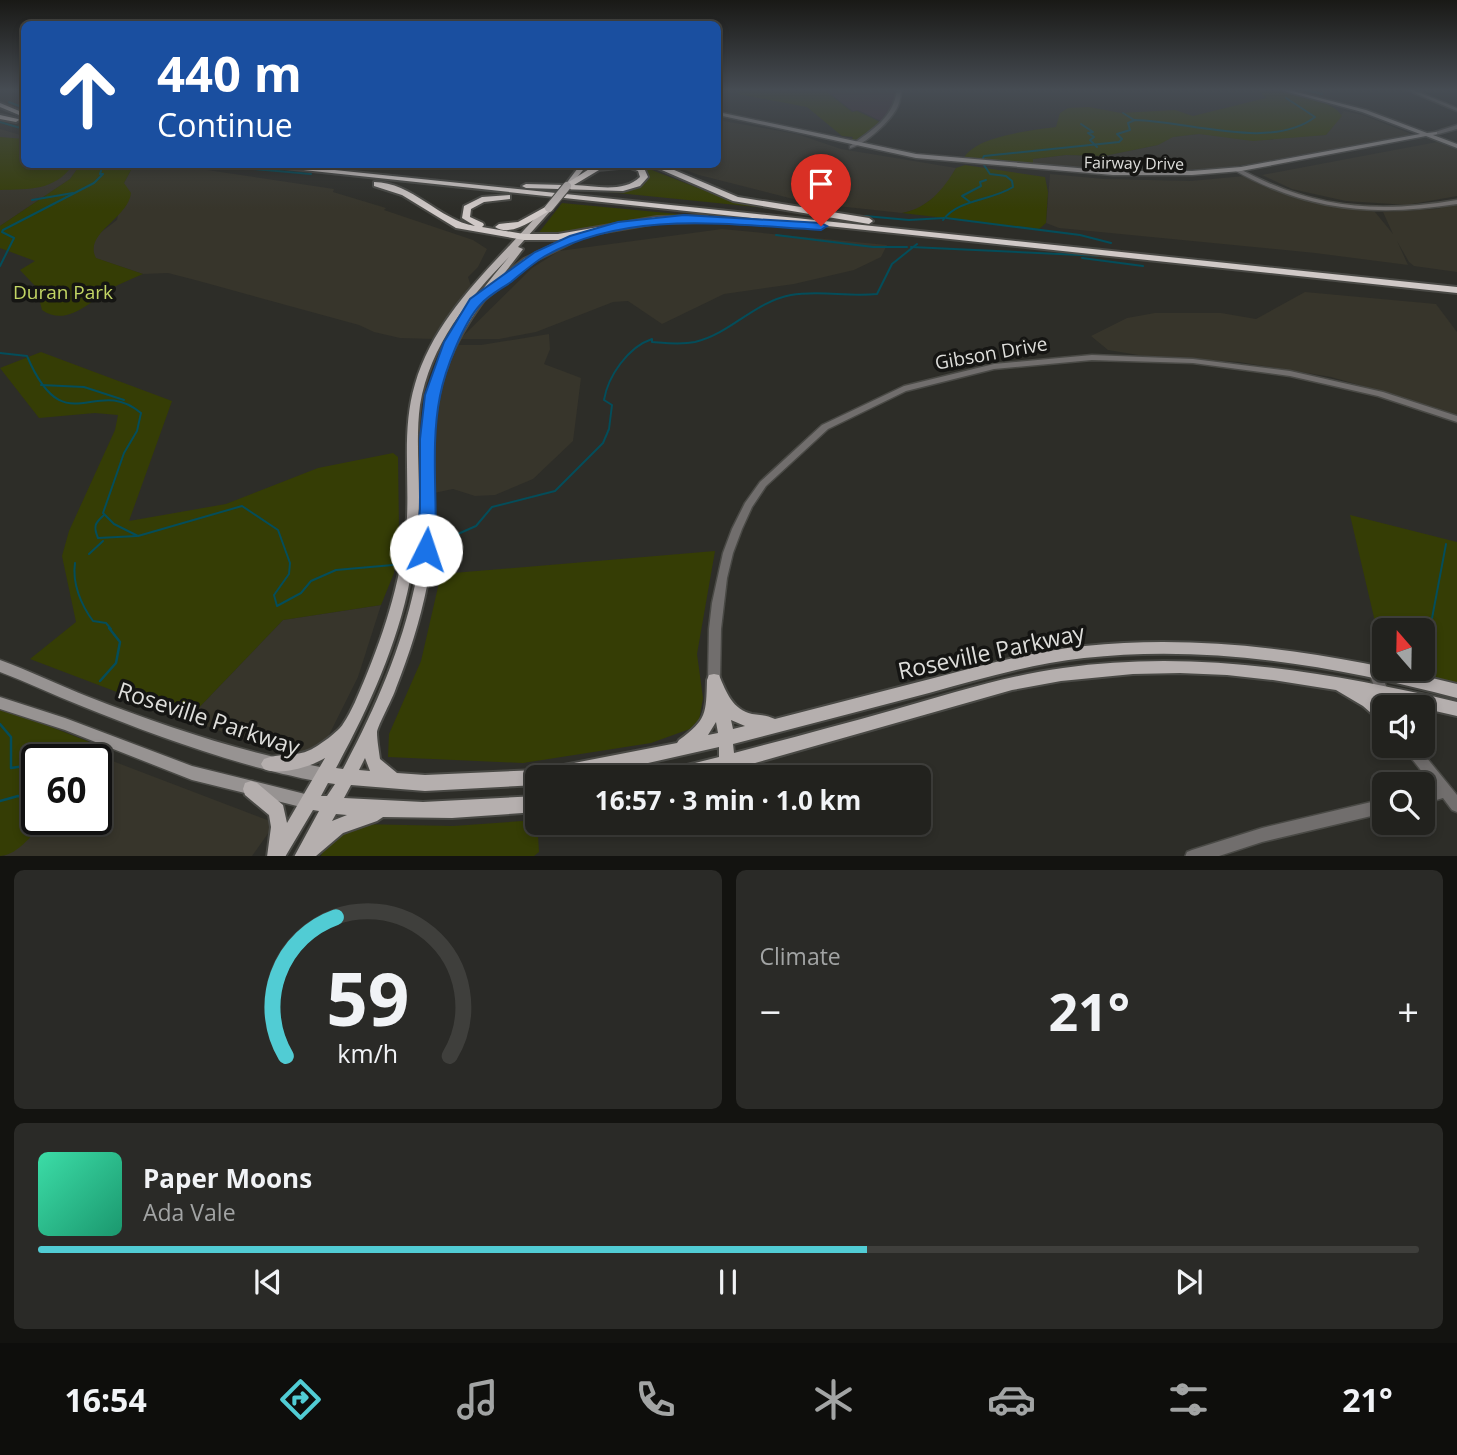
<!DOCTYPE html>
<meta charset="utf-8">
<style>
body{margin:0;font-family:"Open Sans",sans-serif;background:#2a2a27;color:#f1f3f6;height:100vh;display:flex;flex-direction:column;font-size:26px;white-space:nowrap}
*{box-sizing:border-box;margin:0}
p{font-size:23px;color:#a2a4a4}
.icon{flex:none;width:38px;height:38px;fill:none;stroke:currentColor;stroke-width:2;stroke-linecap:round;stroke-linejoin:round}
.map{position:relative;height:856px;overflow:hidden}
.details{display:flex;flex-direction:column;gap:14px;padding:14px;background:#131310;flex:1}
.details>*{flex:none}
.hud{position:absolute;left:21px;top:21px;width:700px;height:147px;border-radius:10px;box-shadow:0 4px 10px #0003,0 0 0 2px #3f3f3c;background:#1a4fa0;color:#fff;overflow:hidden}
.needle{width:46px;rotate:340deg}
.fabs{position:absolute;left:1372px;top:618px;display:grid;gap:14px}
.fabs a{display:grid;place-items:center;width:63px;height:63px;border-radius:10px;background:#22221e;box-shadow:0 4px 10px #0003,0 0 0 2px #3f3f3c;font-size:35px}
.speed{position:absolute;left:21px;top:744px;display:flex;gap:14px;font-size:35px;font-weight:700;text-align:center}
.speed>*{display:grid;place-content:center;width:91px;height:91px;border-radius:50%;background:#22221e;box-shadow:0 4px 10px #0003,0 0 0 2px #3f3f3c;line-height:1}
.speed .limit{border:4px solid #111;border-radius:10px;background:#fff;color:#111}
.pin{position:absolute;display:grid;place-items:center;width:60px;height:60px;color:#fff;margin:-72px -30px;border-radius:50% 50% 50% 0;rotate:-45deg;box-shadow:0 0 7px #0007}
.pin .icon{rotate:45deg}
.me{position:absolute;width:77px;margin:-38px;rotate:4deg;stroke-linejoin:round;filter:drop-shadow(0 0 5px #0008)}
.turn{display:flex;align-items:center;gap:24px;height:147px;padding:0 21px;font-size:32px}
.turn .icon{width:91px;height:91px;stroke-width:2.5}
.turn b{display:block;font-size:49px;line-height:60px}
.big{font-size:52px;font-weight:700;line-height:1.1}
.details .tile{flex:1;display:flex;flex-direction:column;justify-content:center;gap:10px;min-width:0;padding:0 24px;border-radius:10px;background:#2a2a27}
.details .dial{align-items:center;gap:0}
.dial svg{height:182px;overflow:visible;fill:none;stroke:#3f3f3c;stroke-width:7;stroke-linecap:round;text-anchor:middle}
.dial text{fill:#f1f3f6;stroke:none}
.song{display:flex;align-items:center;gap:21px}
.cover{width:84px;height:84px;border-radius:10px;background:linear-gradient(135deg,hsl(160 70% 55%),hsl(160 70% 35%))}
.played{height:7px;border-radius:4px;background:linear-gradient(90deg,#51ccd4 60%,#3f3f3c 60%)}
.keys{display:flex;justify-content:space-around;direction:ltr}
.heat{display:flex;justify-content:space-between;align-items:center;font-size:38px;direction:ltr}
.details .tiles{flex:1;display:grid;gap:14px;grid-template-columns:1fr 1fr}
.tile:last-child{grid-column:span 2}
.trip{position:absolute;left:525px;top:765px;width:406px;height:70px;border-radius:10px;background:#22221e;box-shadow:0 4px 10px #0003,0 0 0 2px #3f3f3c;font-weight:700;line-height:70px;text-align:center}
.tabs{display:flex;height:112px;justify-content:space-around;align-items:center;background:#0e0e0c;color:#a2a4a4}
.tabs .icon{width:49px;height:49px}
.tabs .on{color:#51ccd4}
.tabs b{font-size:32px;color:#f1f3f6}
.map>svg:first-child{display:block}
.built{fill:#37352b}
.education{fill:#3f2e39}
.green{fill:#353d05}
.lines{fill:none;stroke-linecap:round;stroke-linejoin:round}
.stream-far1{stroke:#044d5a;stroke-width:2}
.stream{stroke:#044d5a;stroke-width:2.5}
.tertiary-casing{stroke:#494945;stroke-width:3}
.secondary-casing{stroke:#494945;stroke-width:3}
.primary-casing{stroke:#494945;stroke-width:4}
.motorway-casing{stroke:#494945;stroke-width:4}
.tertiary{fill:#716e6d;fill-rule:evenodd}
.secondary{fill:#979392;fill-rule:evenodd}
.primary{fill:#b5afae;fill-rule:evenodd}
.motorway{fill:#d0c9c7;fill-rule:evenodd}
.primary-bridge-casing{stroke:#494945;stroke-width:10;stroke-linecap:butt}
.primary-bridge{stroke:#b5afae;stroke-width:8}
.route{fill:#1a73e8;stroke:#114b97;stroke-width:2}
.labels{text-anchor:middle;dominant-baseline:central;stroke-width:7;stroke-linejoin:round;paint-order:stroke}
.far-street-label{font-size:16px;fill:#dededb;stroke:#151513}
.park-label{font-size:19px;fill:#c2d564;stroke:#151513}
.street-label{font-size:19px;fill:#dededb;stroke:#151513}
.near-street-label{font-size:23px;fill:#dededb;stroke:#151513}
</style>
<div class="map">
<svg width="1457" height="857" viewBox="0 0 1457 857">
<rect width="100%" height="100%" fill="#2d2d28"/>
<!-- built -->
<g class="built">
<polygon points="1344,111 1363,115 1414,135 1226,168 1133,171 1033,165 1033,159 1066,155 1104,156 1158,145 1172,137 1199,134 1272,140 1275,138 1326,135"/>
<polygon points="718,120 797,134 841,149 956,168 943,191 918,209 902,213 809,203 699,175 671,165 718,164"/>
<polygon points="0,129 24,136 24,164 80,165 70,179 0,226"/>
<polygon points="1437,142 1457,150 1457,196 1407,205 1346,201 1292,189 1262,175"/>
<polygon points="149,164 174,165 334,189 333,192 386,208 384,210 473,240 487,249 478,267 468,277 471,286 434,339 400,338 374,332 359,325 199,281 168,273 143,274 95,258 92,251 93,243 100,233 117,220 124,183 131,170"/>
<polygon points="1050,174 1104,179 1191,181 1244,176 1301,199 1375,212 1393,234 1383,212 1436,209 1457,204 1457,272 1414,266 1409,262 1397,241 1408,265 1315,253 1059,228 1046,223"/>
<polygon points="722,229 887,245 881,257 854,270 794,284 724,294 662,324 628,301 613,302 536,332 499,339 460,339 532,268 559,251"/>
<polygon points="1305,292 1436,304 1457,332 1457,418 1417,402 1331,377 1239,362 1144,356 1108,350 1091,336 1127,318 1155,313 1221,313 1256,319"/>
<polygon points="549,334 550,349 544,364 581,378 573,441 533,479 495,495 475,496 453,489 434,493 431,455 434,407 443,371 455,345 481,345"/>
<polygon points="381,605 358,677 327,739 301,753 228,734 188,719 283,620"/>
<polygon points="102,757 270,821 269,832 252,856 3,857 45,819 96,819 96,763"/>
</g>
<!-- education -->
<polygon class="education" points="824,89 898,89 899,93 891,114 881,121 858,110 853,111"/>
<!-- green -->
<g class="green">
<polygon points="741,89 823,89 852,112 857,111 880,122 856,141 850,142 853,137 842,136 807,107 738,94"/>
<path d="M1256,89C1277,89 1331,97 1342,116L1326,135L1253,141L1199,134L1173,137L1158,145L1104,156L1066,155L1033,159V165L963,160C972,136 1034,130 1056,127L1060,113L1068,108L1089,107L1121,113L1175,110L1193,116L1266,98Z"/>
<path d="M0,137L24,139V164L73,165C54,191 30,189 0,190Z"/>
<path d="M80,165H149L131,170L124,183L131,193C128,219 83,233 96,258L143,274C133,278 122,283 112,288C91,300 68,328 42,310L36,287L20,270L35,261L0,248V226L70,179Z"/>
<path d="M639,165L716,195L767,208L608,192C623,191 644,191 648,174Z"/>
<path d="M965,165L1045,177L1048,192L1046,223L1039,229L902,213C928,208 943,190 956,168Z"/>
<polygon points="562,203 730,219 646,219 569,234 537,235"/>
<polygon points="41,352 172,401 129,521 226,504 318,468 393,453 398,457 399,534 394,573 381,605 283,620 188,719 30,659 76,622 62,556 69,531 115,430 118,415 95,413 39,418 0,368"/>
<polygon points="1350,515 1457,542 1457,683 1396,669 1423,668 1423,630 1384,630 1384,660"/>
<polygon points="715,551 697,654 703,698 698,726 651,743 523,763 388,757 389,734 421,661 441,574"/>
<path d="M0,707L110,750L96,765V760H37V819H46C34,832 19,855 0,856Z"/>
<polygon points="537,820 539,852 534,856 320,857 331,839 358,824 453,826"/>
</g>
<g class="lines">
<!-- stream-far1 -->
<g class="stream-far1">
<polyline points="1301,89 1322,94"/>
<polyline points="9,102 24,108"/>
<polyline points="1123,113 1134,120"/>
<polyline points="0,122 24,129"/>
<polyline points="1081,124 1093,132 1088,133 1094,137 1090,140 1097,147"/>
<path d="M982,160L984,156L1119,142L1122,139L1117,134L1130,130L1128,123L1135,120C1188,121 1271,151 1315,117L1286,98"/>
<polyline points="198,164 311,174"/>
<polyline points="102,169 133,165"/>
<polyline points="32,200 73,193"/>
<polyline points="970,202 962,196 981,186 980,182 986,180"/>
<polyline points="865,216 909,220 944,218"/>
<polyline points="946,218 1080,235 1111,243"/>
<path d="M943,220C958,199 991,201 1013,187L1012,181L1006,176L990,174L984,165"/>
<polyline points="776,235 873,247 907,247"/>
<polyline points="911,247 1102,256"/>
<polyline points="1082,258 1143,266"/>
<polyline points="0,266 14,238 2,232 3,230 94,183 103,174 100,174 103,164"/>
<path d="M0,353L27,356C65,445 94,374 141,413L137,431L124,453L103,513L114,524L138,536L242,506L278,530L290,563L289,574L274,595L277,606L301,593L311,581L336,570L393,565"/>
<polyline points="41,385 84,387 124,400"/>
<path d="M104,515C95,523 93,526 98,538L137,536"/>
<path d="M442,541L476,526L492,507L555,491L603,443L609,429L612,405L604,400C608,376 628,347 652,339V342C666,343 680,345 695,342C730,334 754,302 791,295C819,290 848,297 877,294L892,264L917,244"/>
<polyline points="89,554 103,541"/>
<path d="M75,563C72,583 81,605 93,621L106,623L111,629"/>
<polyline points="1430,629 1446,544"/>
</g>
<!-- stream -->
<g class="stream">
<polyline points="1426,653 1431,628"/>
<polyline points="100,681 116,663 120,642 109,628"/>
<polyline points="0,724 11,737 11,768 31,765 44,752 61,760"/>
<polyline points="67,760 70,757"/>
<polyline points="0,801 18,796 37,799"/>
</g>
<defs>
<g id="tertiary">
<path d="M897,89H901C901,95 900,101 898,106C891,121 865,145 850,148V146C872,130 894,118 897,89Z"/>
<polygon points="1405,89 1411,89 1457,108 1457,111"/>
<polygon points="1457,125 1457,129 1435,135 1432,133"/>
<path d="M1234,168H1238C1311,208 1375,214 1457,200V204C1375,217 1307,211 1234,170Z"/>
<polygon points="1092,355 1193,359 1290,371 1383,392 1457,416 1457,422 1378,396 1290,376 1193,363 1092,360 994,369 906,391 828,429 766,486 752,507 742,529 733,553 727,578 721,629 720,680 718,684 714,685 710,684 708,680 709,629 712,603 723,553 732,529 745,503 760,482 822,425 904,386 994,364"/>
<polygon points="1374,666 1378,667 1395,707 1384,707 1384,710 1368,671 1370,667"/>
<polygon points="1403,746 1417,746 1457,795 1457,812 1452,810 1443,798 1423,804 1423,790 1434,787 1405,750"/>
<polygon points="1384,799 1384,813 1262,842 1216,857 1185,857 1187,852 1192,850 1262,828"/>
</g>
<g id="secondary">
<polygon points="1277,89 1285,89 1366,110 1427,133 1437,132 1437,134 1433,135 1457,144 1457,148 1426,136 1241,171 1192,175 1113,175 916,158 718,115 718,112 916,154 1113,171 1192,171 1241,167 1420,134 1362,112"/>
<path d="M0,660C30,671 59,685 89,697C166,727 244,753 325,768L330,770L332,775L330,780C319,784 295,776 283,774C213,757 146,732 79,705C53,695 27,682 0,672Z"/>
<polygon points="0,697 65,718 192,766 309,795 314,797 316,802 314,807 309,809 192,780 65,730 0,709"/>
</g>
<g id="primary">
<polygon points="581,164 588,164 569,187 565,187 565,185"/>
<path d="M546,206L553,208L518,247L523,249C493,289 459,326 444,375C422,443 441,517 427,586C420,621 409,655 396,688C393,698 378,725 377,732C377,740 379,751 380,759L397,773L425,775L538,770L677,743L679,740C707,720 706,713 707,680L709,675L714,674L719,675C726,692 733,710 752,714C760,715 767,715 775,719C828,705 881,692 934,678C984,665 1034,651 1085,646C1211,633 1337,654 1457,684V698C1336,666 1210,644 1084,658C1031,664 980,679 929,693C864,710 799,727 733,744L734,753C787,739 840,725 893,710C949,694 1005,676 1063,668C1196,649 1328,672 1457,702V716L1374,697L1386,707H1384V722L1379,720L1363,706L1336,690L1273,680L1227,675L1180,673L1133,674L1061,681L1012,690L727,771L700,777H663L665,772L671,769L719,757V747L586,777H537V785L425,791L351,785L344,798L423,802L537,796V812L452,818L383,817L377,821L343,833L316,856L294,857L319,811L313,810L285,857H267L271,827L269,815L245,795L243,789L245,783L251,781L257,783L283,805L287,823L325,758C310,767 280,776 264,769L261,764L264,759C278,753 296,757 310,750C319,746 339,731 343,724C352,711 358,695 364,681C386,629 403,573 407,517C409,473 402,427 415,384C436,312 498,261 546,206ZM509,257C467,306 430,359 424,425C419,479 425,533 415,585C401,650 374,711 343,769L336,768C368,709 397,646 410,580C416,552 419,524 419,496C419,466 416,435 420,405C430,345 468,299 509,257ZM731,720L745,726L733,729ZM716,722L718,733L708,735ZM365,758L370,771L359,770ZM328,783L335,784L327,796H321ZM336,814L347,815L332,821Z"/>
</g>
<g id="motorway">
<polygon points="0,103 24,113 24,117 0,107"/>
<polygon points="0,115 18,119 19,120 16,122 0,119"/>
<polygon points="246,164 277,164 1457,287 1457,293"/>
<path d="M609,164H635L644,168L648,177L640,186L623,191L526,188L522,186L526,184L564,185L594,166ZM628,167L638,171L640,177C624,193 595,186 574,185L599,170Z"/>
<polygon points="648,164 660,164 738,197 869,218 873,221 869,224 733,201"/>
<path d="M374,182C412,182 439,220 475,226L462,218L464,206L482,197L510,195V199L484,202L471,209L470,217L483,223L484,225L482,227L524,234H558L657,217L706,216L710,219L706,222L657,223L558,240H524L456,228L402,195L374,186Z"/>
<path d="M549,205L552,206V210C535,217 513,238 495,227L499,224L518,222Z"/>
<polygon points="568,238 573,241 571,243 530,263 479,304 471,304 470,302 524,259"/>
</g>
</defs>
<!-- tertiary casing -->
<use href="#tertiary" class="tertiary-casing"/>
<!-- secondary casing -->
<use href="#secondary" class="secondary-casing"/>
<!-- primary casing -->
<use href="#primary" class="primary-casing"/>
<!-- motorway casing -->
<use href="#motorway" class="motorway-casing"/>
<!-- tertiary -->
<use href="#tertiary" class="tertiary"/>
<!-- secondary -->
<use href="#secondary" class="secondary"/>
<!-- primary -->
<use href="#primary" class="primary"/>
<!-- motorway -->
<use href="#motorway" class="motorway"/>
<defs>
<polyline id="primary-bridge" points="549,208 567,186"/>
</defs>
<!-- primary-bridge casing -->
<use href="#primary-bridge" class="primary-bridge-casing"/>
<!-- primary-bridge -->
<use href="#primary-bridge" class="primary-bridge"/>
</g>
<!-- sky -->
<linearGradient id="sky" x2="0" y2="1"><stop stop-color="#191916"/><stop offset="0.43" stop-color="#464c53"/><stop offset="1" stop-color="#464c53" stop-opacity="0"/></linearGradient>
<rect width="1457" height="209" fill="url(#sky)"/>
<!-- route -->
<path class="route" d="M684,215L821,223L827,226L821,230C729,225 629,209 545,256C533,263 522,273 511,282C501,289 489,295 481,304C463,323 445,370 440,396C430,446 438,499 435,550L432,555L426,557L419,555L416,550L420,509V439L425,395L444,342L470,299L535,252L570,236L618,222Z"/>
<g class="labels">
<!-- far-street labels -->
<g class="far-street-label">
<text transform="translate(1134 163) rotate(1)">Fairway Drive</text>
</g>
<!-- park labels -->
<g class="park-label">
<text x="63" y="292">Duran Park</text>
</g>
<!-- street labels -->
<g class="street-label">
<text transform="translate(991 353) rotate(-10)">Gibson Drive</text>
</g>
<!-- near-street labels -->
<g class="near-street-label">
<text transform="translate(991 651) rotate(-12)">Roseville Parkway</text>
<text transform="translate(209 718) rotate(18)">Roseville Parkway</text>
</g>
</g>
</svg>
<div class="fabs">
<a><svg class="needle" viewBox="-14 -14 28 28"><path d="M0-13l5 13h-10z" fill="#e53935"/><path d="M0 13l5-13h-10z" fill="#a2a4a4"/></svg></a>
<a><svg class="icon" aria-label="sound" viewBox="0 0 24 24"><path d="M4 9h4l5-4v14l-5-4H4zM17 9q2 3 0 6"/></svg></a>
<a><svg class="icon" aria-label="search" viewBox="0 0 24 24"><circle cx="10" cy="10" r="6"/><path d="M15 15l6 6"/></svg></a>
</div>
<div class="speed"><div class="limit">60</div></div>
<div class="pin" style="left:821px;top:226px;background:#d93025"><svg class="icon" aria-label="arrive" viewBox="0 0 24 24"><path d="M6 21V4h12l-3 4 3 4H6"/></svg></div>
<svg class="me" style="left:426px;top:550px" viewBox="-20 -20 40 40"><circle r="19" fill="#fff"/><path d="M0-13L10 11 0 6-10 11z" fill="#1a73e8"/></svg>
<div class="trip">16:57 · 3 min · 1.0 km</div>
<div class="hud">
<div class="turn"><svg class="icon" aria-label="ahead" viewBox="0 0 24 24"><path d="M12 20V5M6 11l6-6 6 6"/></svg><div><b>440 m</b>Continue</div></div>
</div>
</div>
<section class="details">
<div class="tiles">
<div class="tile dial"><svg viewBox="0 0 100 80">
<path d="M14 69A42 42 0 1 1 86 69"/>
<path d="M14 69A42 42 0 0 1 36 8" stroke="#51ccd4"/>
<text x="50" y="56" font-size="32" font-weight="700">59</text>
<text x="50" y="72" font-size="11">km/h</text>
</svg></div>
<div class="tile"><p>Climate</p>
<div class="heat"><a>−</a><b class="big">21°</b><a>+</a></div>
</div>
<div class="tile">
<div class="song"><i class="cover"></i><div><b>Paper Moons</b><p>Ada Vale</p></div></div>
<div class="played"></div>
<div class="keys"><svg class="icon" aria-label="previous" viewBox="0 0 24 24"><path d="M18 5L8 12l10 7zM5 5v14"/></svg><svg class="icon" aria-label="pause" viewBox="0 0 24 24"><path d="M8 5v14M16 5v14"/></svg><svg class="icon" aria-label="next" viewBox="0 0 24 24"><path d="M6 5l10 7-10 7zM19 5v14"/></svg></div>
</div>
</div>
</section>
<nav class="tabs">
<b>16:54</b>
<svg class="icon on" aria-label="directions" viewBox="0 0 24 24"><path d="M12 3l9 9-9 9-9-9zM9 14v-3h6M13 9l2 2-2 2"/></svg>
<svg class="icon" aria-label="music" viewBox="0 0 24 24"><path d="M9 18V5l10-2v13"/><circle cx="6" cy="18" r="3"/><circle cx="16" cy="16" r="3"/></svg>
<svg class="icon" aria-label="phone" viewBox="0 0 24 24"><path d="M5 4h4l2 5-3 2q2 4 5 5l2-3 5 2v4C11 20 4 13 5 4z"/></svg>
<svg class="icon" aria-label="climate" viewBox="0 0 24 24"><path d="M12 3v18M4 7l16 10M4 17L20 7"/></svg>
<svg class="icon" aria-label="car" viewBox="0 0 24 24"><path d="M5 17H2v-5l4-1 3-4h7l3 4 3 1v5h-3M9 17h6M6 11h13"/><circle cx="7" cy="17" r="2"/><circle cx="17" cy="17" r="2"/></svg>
<svg class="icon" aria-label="filters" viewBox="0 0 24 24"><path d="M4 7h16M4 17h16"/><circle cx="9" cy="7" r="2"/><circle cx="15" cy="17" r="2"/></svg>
<b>21°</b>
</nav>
